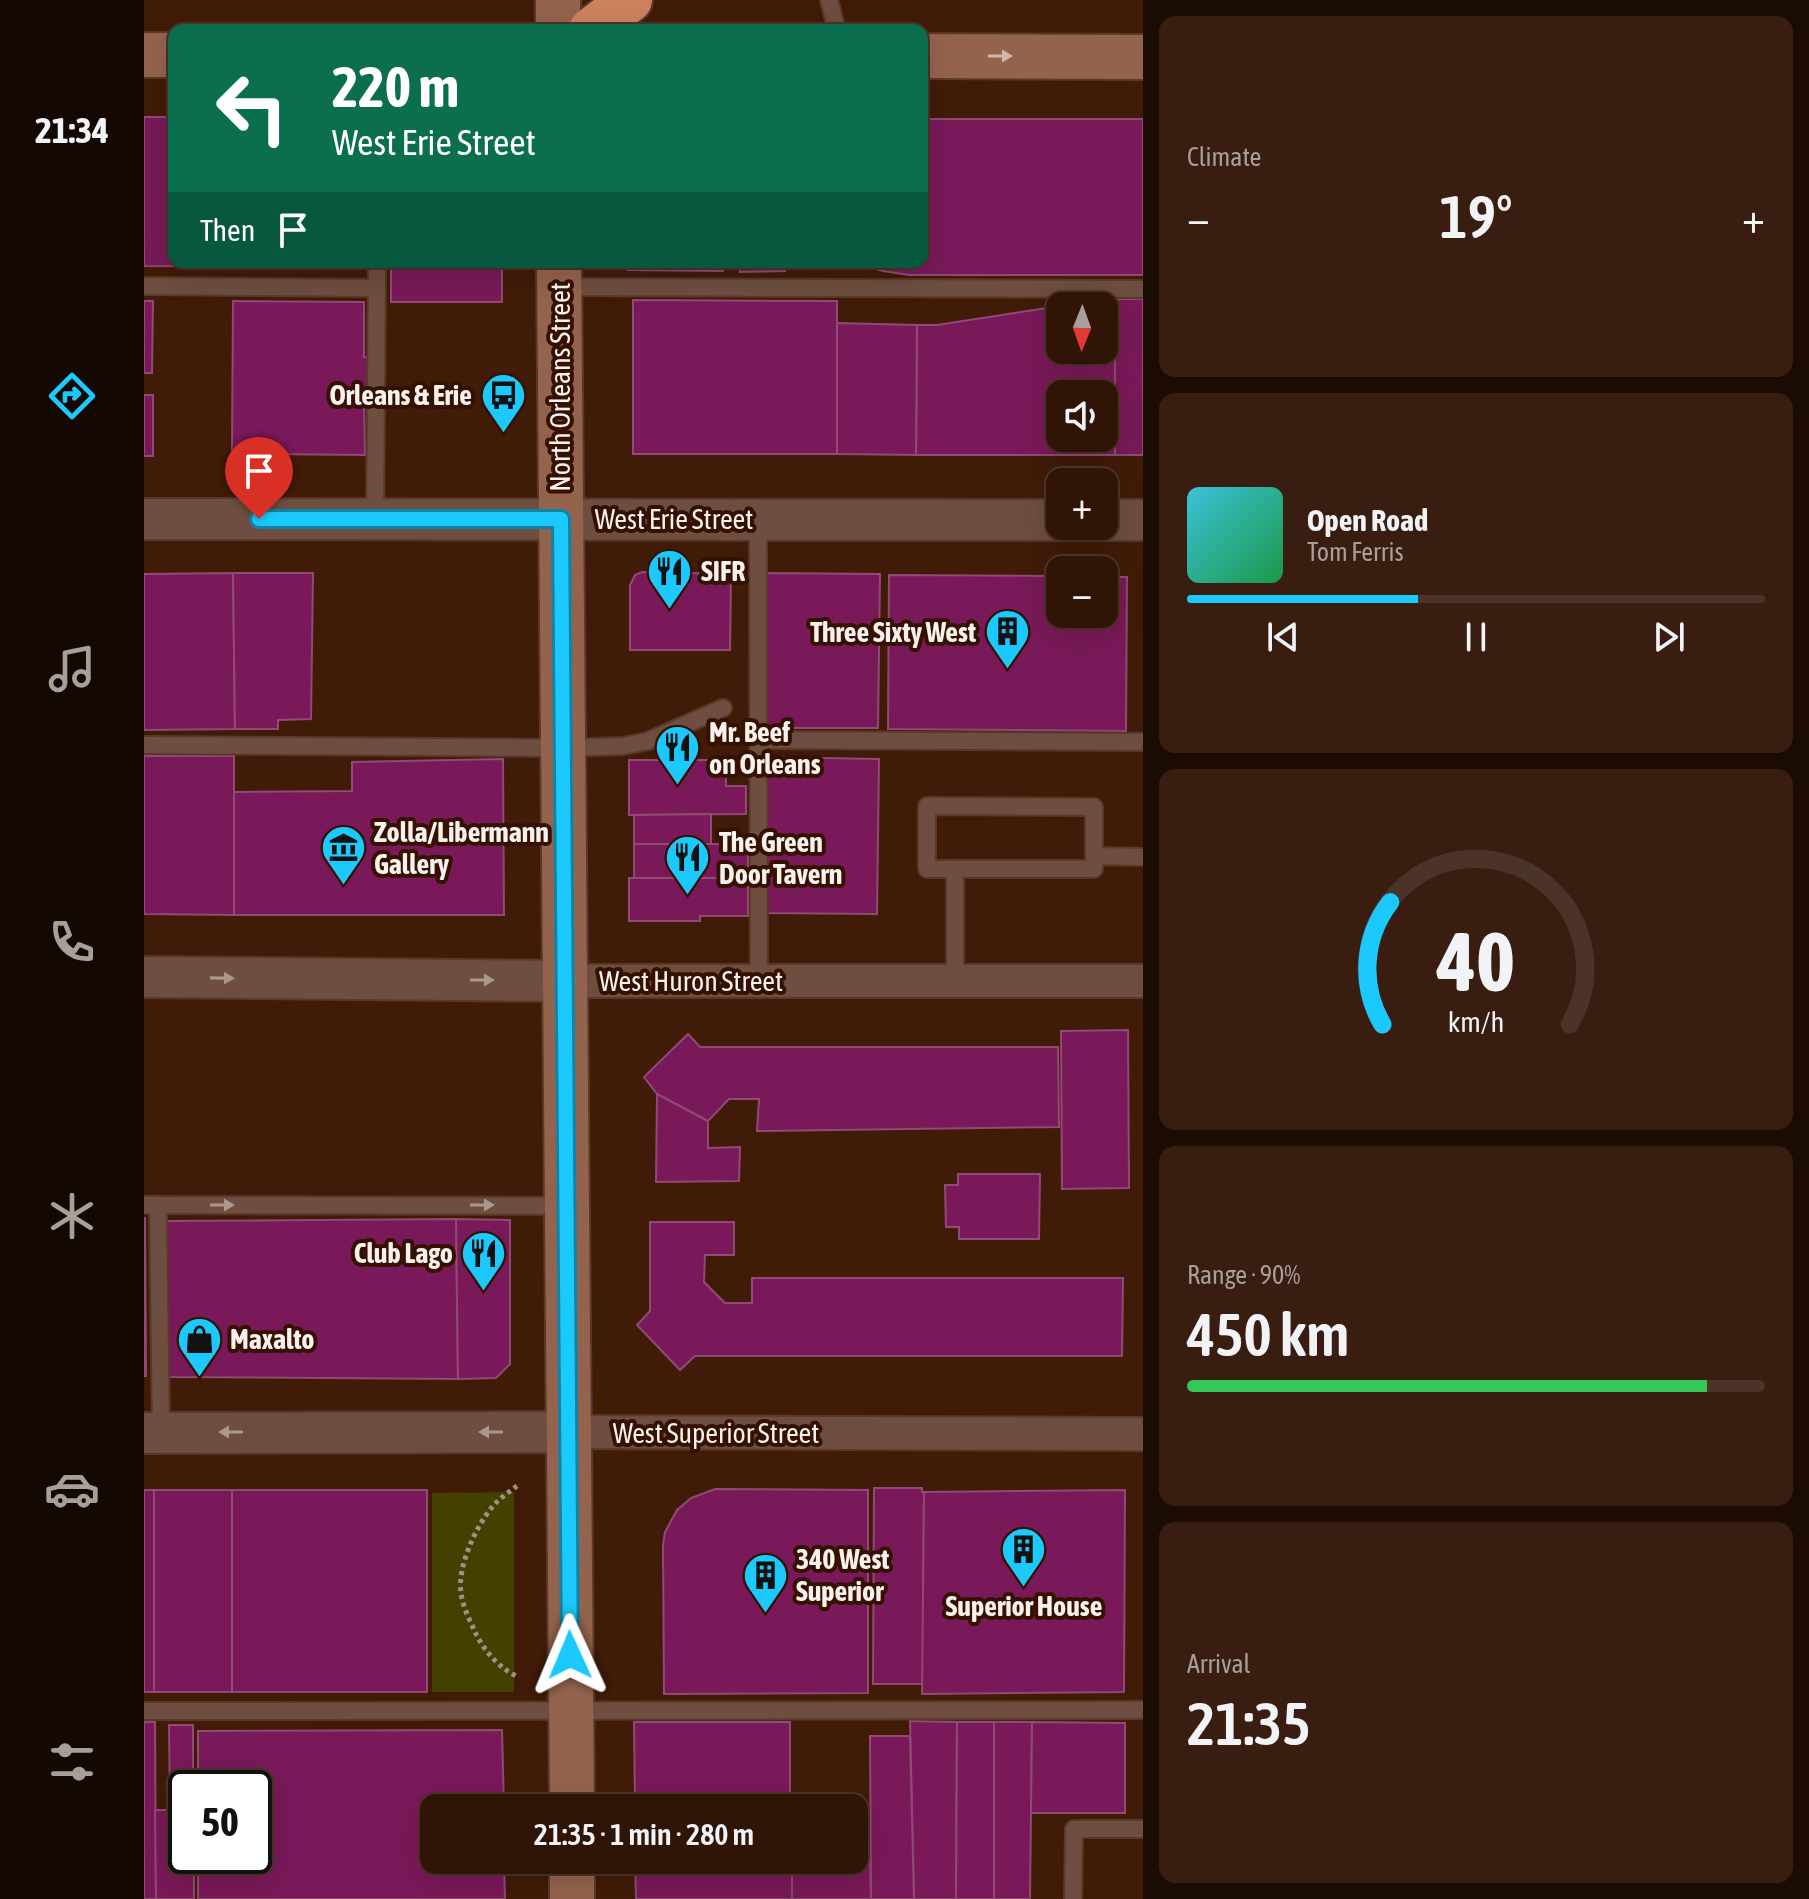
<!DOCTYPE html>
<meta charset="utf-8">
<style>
body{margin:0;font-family:"Asap Condensed",sans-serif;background:#381d10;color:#f1f3f6;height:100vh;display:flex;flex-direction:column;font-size:30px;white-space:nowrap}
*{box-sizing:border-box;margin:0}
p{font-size:26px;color:#a89e9b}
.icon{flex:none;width:44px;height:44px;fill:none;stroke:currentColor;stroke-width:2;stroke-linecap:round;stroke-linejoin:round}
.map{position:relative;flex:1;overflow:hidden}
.details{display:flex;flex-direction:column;gap:16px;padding:16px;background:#1a0b03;width:666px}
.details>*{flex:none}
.hud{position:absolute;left:24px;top:24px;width:760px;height:244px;border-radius:16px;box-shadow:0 8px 32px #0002,0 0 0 2px #4b3328;background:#0b6e4f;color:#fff;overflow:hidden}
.needle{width:52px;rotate:181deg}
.fabs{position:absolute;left:902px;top:292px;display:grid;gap:16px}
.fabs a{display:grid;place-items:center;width:72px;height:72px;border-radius:16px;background:#301406;box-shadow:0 8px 32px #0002,0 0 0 2px #4b3328;font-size:40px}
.speed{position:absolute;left:24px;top:1770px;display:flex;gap:16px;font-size:40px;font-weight:700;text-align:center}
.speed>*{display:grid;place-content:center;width:104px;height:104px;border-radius:50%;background:#301406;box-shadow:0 8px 32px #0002,0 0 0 2px #4b3328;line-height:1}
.speed .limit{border:4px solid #111;border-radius:12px;background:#fff;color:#111}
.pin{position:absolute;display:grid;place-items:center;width:68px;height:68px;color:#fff;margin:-82px -34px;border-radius:50% 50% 50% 0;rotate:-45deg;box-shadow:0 0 8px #0007}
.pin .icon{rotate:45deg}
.me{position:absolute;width:88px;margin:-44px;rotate:359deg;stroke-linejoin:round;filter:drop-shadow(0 0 6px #0008)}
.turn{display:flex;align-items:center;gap:28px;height:168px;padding:0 32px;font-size:36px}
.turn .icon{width:104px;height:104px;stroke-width:2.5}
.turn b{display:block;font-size:56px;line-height:68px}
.then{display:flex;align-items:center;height:76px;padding:0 32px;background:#0003;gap:16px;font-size:30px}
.big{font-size:60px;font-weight:600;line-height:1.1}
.details .card{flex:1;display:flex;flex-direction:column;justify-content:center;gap:12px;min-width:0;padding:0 28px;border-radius:16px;background:#381d10}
.details .dial{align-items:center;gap:0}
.dial svg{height:208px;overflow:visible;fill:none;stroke:#4b3328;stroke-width:7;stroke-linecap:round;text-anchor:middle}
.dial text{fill:#f1f3f6;stroke:none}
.song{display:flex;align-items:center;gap:24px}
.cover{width:96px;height:96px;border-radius:12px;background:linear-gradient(135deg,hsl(190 70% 55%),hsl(140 70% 35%))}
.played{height:8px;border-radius:4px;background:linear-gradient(90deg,#1bc9fc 40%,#4b3328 40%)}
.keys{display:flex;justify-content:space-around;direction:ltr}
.heat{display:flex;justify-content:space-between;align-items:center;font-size:44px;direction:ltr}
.charge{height:12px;border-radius:6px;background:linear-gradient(90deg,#34c759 90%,#4b3328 0)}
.trip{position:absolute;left:276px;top:1794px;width:448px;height:80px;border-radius:16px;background:#301406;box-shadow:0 8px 32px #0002,0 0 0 2px #4b3328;font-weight:600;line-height:80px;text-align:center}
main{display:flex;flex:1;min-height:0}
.tabs{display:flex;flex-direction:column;width:144px;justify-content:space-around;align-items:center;background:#130802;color:#a89e9b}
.tabs .icon{width:56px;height:56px}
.tabs .on{color:#1bc9fc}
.tabs b{font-size:36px;color:#f1f3f6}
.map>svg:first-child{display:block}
.green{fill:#444000}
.building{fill:#791959;stroke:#904a73;stroke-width:2;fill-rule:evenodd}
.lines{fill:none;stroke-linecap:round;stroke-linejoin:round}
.service-casing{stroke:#5a3928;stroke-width:20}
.minor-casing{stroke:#5a3928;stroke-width:36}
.tertiary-casing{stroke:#5a3928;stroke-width:44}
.secondary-casing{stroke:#5a3928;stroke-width:48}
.motorway-casing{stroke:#5a3928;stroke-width:48}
.path{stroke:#a48f84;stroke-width:5;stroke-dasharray:4 4;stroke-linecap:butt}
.service{stroke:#6d4e40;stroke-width:16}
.minor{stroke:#6d4e40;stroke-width:32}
.tertiary{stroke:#6d4e40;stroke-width:40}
.secondary{stroke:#94634d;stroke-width:44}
.motorway{stroke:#ce815e;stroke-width:44}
.oneway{fill:#d1b8ad}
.oneway2{fill:#ac978e}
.route-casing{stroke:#1283a4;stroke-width:20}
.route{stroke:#1bc9fc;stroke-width:14}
.labels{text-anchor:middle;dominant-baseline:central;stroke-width:8;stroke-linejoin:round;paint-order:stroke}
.street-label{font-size:28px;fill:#f9f1ed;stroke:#351101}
.poi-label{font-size:28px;font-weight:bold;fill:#f9f1ed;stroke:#351101;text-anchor:start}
</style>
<main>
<nav class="tabs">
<b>21:34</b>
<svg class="icon on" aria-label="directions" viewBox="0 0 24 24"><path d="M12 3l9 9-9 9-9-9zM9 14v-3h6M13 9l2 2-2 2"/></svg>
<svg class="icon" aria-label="music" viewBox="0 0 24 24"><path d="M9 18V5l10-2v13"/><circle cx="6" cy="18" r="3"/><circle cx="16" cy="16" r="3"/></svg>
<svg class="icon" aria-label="phone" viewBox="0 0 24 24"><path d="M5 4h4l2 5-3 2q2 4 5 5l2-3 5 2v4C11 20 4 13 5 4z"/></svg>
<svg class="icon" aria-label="climate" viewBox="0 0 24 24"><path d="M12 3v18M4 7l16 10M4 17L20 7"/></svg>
<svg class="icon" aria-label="car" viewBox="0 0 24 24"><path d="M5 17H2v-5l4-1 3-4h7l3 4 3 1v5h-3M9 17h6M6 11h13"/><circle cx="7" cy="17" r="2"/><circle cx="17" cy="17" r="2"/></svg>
<svg class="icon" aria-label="filters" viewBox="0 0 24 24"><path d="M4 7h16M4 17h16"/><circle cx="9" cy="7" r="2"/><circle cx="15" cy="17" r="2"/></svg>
</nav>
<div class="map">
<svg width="999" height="1899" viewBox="0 0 999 1899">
<rect width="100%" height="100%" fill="#401b08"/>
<!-- green -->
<polygon class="green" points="370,1492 370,1692 288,1692 288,1493"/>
<!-- building -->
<g class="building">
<polygon points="0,117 30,117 30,262 225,262 225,267 0,266"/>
<polygon points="778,119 999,119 999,275 765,275 739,271 710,262 778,262"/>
<rect x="247" y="262" width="111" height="40"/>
<polygon points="484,262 579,262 579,271 484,270"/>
<polygon points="595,262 641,262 641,271 596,272"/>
<path d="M965,299H971V455H772L773,325H793L916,306V350H960V306H919ZM916,394H960V438H916Z"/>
<rect x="971" y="299" width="28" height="156"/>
<polygon points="489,300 693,301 693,454 489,454"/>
<polygon points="0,301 9,301 8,373 0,373"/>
<polygon points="89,301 220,302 220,357 232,358 232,397 220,396 221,455 119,454 116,458 107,458 101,450 88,450"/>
<polygon points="693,323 773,325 772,455 693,454"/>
<rect x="0" y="395" width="9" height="61"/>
<polygon points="498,572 587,574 586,650 486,650 486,585 491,575"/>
<polygon points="89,573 91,729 0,730 0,574"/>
<polygon points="89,573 169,573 167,719 134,720 134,729 91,729"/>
<polygon points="622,573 736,574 734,728 620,728"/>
<polygon points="745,575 916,576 916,614 960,614 960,577 983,577 982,731 744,729"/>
<polygon points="0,756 90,756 90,915 0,914"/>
<polygon points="620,757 735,759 733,914 619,913"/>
<polygon points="359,759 360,915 90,915 90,792 208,791 208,762"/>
<polygon points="485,760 582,760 582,786 602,786 602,814 485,815"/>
<polygon points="567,814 567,844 490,844 490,815"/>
<rect x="490" y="844" width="114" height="34"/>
<polygon points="485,878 604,878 604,916 556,916 556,921 485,921"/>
<polygon points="984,1030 985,1188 918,1189 917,1031"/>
<polygon points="544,1034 556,1047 914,1047 915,1127 613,1131 615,1099 585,1099 564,1121 513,1094 500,1077"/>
<polygon points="513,1094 564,1121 564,1148 596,1147 595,1181 512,1182"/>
<polygon points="814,1174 896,1174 895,1239 815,1239 815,1227 802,1227 801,1185 814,1185"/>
<polygon points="0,1218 1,1218 2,1376 0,1376"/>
<polygon points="312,1219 314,1379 22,1377 22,1221"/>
<polygon points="312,1219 366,1220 366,1364 352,1378 314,1379"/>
<polygon points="506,1222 590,1222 590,1255 561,1255 560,1282 581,1303 608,1303 608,1278 979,1278 978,1356 551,1356 536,1370 493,1325 506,1311"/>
<polygon points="730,1488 778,1488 778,1492 780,1492 779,1684 729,1684"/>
<polygon points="571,1489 724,1490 724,1693 520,1694 519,1545 521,1532 533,1510 547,1498"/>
<rect x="0" y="1490" width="10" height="202"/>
<rect x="10" y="1490" width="78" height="202"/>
<rect x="88" y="1490" width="195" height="202"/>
<polygon points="981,1490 980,1692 778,1694 780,1492"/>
<polygon points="766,1721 813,1722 812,1899 770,1899"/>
<polygon points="0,1722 11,1722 12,1899 0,1899"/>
<polygon points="490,1722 646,1722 646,1796 638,1796 638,1808 491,1808"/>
<polygon points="813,1722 850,1722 850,1899 812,1899"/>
<polygon points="850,1722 888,1722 886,1899 850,1899"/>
<polygon points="888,1722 981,1723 981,1813 887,1813"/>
<polygon points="25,1725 49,1725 49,1788 42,1788 42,1856 50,1856 50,1899 12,1899 11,1810 26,1810"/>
<polygon points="358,1730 360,1808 290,1808 290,1860 360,1860 361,1899 54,1899 54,1856 110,1856 110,1788 54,1788 54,1731"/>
<polygon points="726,1736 766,1736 770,1899 727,1899"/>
<polygon points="648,1807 725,1808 727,1899 648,1899 648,1860 710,1860 710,1808"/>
<polygon points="491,1860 648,1860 648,1899 492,1899"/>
</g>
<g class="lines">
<defs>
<g id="service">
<polyline points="685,0 691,23 691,30"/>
<polyline points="0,286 233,288"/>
<polyline points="417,287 999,289"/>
<polyline points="231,520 233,262"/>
<polyline points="614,521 615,981"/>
<polyline points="614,740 999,742"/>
<polyline points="0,745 419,748 479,746 504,741 579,708"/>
<polygon points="783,806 950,807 950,869 783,869"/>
<polyline points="950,856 999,857"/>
<polyline points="811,981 811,869"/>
<polyline points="0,1205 422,1206"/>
<polyline points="14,1205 17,1433"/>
<polyline points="0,1711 999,1710"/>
<polyline points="929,1899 930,1829 999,1829"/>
</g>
<g id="minor">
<polyline points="421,981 999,981"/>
<polyline points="425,1432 999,1434"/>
</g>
<g id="tertiary">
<polyline points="0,519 916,520"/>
<polyline points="960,520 999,520"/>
<polyline points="0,977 421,981"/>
<polyline points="0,1433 425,1432"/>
</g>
<g id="secondary">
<polyline points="414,0 414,30"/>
<polyline points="0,55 30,55"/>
<polyline points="778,56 999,57"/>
<polyline points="415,262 428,1808"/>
<polyline points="428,1860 428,1899"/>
</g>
<polyline id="motorway" points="447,30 486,0"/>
</defs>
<!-- service casing -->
<use href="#service" class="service-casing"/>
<!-- minor casing -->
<use href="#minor" class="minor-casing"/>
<!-- tertiary casing -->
<use href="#tertiary" class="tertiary-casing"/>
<!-- secondary casing -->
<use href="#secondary" class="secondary-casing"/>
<!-- motorway casing -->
<use href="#motorway" class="motorway-casing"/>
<!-- path -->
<path class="path" d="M373,1486C365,1492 356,1498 349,1506C332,1526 313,1567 317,1593C319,1607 326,1621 332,1634C341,1652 357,1670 375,1677"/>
<!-- service -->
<use href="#service" class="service"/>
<!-- minor -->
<use href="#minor" class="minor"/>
<!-- tertiary -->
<use href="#tertiary" class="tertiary"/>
<!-- secondary -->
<use href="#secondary" class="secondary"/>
<!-- motorway -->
<use href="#motorway" class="motorway"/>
</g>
<!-- one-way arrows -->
<defs><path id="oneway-solid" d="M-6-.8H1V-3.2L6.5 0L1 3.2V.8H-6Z" transform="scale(2)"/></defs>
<use class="oneway" href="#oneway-solid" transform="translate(856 56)"/>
<g class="oneway2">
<use href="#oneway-solid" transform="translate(78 978) rotate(1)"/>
<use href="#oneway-solid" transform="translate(338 980)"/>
<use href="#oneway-solid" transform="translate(78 1205)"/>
<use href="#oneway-solid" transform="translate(338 1205)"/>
<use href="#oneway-solid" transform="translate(87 1432) rotate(180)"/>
<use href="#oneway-solid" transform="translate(347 1432) rotate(180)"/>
</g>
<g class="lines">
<defs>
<polyline id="route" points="115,519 417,519 426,1655"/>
</defs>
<!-- route casing -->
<use href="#route" class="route-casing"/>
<!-- route -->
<use href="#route" class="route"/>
</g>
<!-- icons -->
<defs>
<symbol id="bus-pin" viewBox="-11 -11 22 30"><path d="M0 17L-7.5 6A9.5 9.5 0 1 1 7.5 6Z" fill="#1bc9fc" stroke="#351101"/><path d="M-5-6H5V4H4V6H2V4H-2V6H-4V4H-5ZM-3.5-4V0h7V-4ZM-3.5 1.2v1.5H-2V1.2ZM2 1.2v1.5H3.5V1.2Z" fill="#111"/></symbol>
<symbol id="restaurant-pin" viewBox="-11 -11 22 30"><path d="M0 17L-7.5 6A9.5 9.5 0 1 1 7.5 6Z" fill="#1bc9fc" stroke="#351101"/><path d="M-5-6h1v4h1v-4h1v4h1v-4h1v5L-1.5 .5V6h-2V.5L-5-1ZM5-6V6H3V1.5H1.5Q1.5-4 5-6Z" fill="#111"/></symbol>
<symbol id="building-pin" viewBox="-11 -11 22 30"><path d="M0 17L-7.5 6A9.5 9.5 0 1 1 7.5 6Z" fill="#1bc9fc" stroke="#351101"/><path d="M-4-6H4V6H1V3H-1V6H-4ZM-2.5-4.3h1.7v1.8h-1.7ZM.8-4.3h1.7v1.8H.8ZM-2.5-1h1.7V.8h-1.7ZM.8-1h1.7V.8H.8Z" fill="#111"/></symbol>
<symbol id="museum-pin" viewBox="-11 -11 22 30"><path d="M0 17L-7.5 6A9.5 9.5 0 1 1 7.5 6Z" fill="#1bc9fc" stroke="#351101"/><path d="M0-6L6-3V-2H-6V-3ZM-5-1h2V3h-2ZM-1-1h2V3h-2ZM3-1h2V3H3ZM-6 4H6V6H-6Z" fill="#111"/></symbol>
<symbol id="shop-pin" viewBox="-11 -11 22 30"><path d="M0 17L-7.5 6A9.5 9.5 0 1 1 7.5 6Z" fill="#1bc9fc" stroke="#351101"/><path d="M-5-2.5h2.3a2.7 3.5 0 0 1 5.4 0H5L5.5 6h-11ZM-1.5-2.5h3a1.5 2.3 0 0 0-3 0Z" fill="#111"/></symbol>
</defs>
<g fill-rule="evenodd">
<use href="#bus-pin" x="334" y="370" width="51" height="69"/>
<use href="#restaurant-pin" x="500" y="546" width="51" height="69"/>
<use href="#building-pin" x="838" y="606" width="51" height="69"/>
<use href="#restaurant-pin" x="508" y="722" width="51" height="69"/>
<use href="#museum-pin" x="174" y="822" width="51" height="69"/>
<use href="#restaurant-pin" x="518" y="832" width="51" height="69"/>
<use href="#restaurant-pin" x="314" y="1228" width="51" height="69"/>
<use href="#shop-pin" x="30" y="1314" width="51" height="69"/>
<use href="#building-pin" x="854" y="1524" width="51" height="69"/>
<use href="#building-pin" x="596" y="1550" width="51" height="69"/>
</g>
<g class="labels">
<!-- street labels -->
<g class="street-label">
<text transform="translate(416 387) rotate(-90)">North Orleans Street</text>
<text x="530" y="519">West Erie Street</text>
<text x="547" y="981">West Huron Street</text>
<text x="572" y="1433">West Superior Street</text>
</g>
<!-- poi labels -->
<g class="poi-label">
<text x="328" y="395" text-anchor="end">Orleans &amp; Erie</text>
<text x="557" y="571">SIFR</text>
<text x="832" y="632" text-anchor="end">Three Sixty West</text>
<text x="565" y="732">Mr. Beef<tspan x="565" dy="32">on Orleans</tspan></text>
<text x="230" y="832">Zolla/Libermann<tspan x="230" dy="32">Gallery</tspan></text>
<text x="575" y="842">The Green<tspan x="575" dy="32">Door Tavern</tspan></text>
<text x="309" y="1253" text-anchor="end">Club Lago</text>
<text x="86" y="1339">Maxalto</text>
<text x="652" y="1559">340 West<tspan x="652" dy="32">Superior</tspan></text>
<text x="880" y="1606" text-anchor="middle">Superior House</text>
</g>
</g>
</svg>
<div class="fabs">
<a><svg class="needle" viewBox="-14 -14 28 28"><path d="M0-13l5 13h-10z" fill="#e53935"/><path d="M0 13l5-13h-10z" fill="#a89e9b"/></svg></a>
<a><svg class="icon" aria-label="sound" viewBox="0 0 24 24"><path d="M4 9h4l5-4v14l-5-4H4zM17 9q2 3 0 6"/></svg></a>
<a>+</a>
<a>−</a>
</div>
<div class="speed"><div class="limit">50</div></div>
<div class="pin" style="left:115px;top:519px;background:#d93025"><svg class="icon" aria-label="arrive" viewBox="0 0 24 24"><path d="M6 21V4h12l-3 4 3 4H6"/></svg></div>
<svg class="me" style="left:426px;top:1655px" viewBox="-20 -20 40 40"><path d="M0-17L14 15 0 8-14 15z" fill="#1bc9fc" stroke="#fff" stroke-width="4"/></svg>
<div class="trip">21:35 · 1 min · 280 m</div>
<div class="hud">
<div class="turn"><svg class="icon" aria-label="left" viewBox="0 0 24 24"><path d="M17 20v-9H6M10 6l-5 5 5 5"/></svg><div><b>220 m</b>West Erie Street</div></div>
<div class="then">Then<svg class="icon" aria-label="arrive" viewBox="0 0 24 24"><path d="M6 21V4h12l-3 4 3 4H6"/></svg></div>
</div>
</div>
<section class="details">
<div class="card"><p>Climate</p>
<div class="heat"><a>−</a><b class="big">19°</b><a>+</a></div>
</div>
<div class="card">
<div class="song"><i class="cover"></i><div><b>Open Road</b><p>Tom Ferris</p></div></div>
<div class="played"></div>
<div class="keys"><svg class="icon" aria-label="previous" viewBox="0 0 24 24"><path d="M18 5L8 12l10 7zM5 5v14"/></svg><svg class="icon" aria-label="pause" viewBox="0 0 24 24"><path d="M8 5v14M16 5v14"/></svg><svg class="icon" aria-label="next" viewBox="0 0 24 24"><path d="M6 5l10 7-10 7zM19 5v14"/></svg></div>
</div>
<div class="card dial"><svg viewBox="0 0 100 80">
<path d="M14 69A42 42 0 1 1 86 69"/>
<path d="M14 69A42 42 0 0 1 17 22" stroke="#1bc9fc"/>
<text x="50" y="56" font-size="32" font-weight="700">40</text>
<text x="50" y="72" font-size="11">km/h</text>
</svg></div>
<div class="card"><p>Range · 90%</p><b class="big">450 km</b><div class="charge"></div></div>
<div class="card"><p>Arrival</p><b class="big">21:35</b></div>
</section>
</main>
